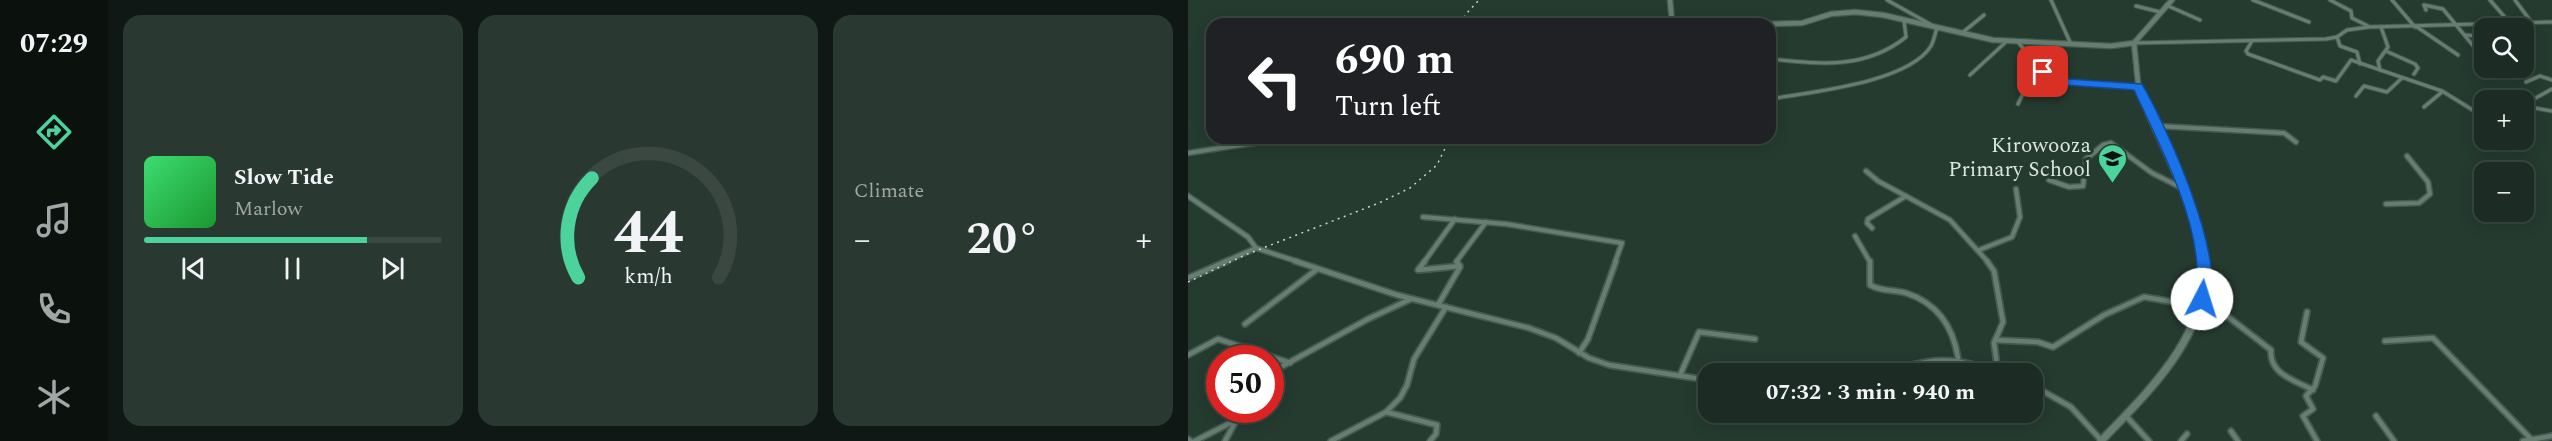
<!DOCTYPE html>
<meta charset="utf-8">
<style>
body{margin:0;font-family:Spectral,serif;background:#293831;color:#f1f3f6;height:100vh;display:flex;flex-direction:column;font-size:22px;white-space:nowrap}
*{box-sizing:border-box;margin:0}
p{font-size:20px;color:#a0a7a6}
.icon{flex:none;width:33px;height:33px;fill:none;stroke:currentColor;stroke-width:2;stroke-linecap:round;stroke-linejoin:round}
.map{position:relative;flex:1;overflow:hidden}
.details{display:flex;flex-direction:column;gap:15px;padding:15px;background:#0f1814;width:1080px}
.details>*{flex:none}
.guide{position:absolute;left:18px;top:18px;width:570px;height:126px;border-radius:18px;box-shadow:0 3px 15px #0003,0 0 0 2px #3a4841;background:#202124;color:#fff;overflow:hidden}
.controls{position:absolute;left:1286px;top:18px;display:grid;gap:12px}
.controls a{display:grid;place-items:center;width:60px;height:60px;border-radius:12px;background:#1c2c24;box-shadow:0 3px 15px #0003,0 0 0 2px #3a4841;font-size:30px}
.speed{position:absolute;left:18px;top:345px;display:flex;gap:12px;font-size:30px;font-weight:700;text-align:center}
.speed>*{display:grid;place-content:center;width:78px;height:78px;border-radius:50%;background:#1c2c24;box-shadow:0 3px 15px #0003,0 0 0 2px #3a4841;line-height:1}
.speed .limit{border:9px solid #d22;background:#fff;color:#111}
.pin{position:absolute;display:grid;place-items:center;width:51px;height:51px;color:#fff;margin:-26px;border-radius:12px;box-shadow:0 3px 9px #0006}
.me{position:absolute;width:66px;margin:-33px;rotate:5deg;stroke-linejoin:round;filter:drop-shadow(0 0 4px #0008)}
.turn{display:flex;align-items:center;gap:21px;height:126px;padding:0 30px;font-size:27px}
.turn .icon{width:78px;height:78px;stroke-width:2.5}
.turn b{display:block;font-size:42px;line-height:51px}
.big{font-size:45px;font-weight:700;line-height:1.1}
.details .widget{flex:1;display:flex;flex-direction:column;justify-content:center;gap:9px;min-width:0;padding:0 21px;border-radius:18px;background:#293831}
.details .dial{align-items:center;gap:0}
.dial svg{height:156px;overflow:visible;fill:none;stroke:#3a4841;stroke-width:7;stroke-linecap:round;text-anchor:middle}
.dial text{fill:#f1f3f6;stroke:none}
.song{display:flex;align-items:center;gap:18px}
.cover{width:72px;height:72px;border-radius:9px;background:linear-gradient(135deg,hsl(140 70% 55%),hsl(130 70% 35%))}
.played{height:6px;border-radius:3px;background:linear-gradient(90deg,#4cd39b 75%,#3a4841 75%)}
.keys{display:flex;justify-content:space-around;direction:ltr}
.heat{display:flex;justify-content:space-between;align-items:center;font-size:33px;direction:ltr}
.details .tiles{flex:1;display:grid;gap:15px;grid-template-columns:repeat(3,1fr)}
.trip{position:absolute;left:510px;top:363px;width:345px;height:60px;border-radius:18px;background:#1c2c24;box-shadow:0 3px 15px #0003,0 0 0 2px #3a4841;font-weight:700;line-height:60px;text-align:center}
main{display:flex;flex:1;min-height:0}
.dock{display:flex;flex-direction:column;width:108px;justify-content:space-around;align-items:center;background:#0b120e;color:#a0a7a6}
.dock .icon{width:42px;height:42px}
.dock .on{color:#4cd39b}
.dock b{font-size:27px;color:#f1f3f6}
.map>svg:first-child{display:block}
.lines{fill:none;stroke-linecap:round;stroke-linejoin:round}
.minor-far2-casing{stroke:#465950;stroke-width:5}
.minor-far1-casing{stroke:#465950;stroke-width:7}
.minor-casing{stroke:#465950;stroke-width:8}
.secondary-far2-casing{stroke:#465950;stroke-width:7}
.secondary-far1-casing{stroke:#465950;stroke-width:9}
.secondary-casing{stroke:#465950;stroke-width:10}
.minor-far2{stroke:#667e71;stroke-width:3}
.minor-far1{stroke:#667e71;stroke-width:4}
.minor{stroke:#667e71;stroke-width:4.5}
.secondary-far2{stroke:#667e71;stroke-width:4.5}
.secondary-far1{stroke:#667e71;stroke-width:6}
.secondary{stroke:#667e71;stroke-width:7}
.rail{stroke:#c7d5cc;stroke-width:1.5;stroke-dasharray:2 4.5;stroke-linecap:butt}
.route{fill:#1a73e8;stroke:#114b97;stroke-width:1.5}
.labels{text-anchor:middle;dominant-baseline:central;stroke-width:6;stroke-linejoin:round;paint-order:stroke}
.poi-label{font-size:21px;fill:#dae7df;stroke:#253b30;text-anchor:end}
</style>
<main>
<nav class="dock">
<b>07:29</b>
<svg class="icon on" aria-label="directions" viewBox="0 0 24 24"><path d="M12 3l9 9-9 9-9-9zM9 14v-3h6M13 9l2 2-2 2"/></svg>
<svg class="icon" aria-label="music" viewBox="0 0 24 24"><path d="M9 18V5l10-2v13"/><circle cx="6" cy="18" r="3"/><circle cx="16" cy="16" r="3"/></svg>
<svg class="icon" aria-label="phone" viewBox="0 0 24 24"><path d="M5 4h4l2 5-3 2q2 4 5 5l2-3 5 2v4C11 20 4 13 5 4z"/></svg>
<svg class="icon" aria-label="climate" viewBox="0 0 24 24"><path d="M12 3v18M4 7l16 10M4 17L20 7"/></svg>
</nav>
<section class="details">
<div class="tiles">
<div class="widget">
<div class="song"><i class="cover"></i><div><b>Slow Tide</b><p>Marlow</p></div></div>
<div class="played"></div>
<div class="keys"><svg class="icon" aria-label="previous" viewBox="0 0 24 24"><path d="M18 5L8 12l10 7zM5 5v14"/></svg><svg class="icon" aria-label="pause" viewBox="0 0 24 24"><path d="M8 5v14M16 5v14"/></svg><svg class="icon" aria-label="next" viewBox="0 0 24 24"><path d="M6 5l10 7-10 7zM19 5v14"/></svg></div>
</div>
<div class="widget dial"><svg viewBox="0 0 100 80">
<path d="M14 69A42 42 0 1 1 86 69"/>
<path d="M14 69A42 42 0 0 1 21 18" stroke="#4cd39b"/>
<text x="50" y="56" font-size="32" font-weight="700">44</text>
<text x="50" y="72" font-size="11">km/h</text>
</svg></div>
<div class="widget"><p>Climate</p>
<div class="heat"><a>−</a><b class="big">20°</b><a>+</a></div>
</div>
</div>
</section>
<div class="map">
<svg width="1364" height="441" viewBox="0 0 1364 441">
<rect width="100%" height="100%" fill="#253b30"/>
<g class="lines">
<defs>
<g id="minor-far2">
<polyline points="863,0 882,42"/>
<polyline points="1065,0 1121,22"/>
<polyline points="1142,0 1163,11 1164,18 1180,26"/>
<polyline points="1204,0 1227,27"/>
<polyline points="1302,0 1321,22"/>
<polyline points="1327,0 1344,23"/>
<polyline points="978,5 1012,20"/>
<polyline points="948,6 972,12"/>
<polyline points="1238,10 1236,5 1255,9 1296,59"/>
<polyline points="1229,27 1270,55"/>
<polyline points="774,33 796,15"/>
<polyline points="1277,35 1290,36 1296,41"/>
<polyline points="1149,37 1152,46 1169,52 1172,64"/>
<polyline points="829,41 863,81"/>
<polyline points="1064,41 1058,51 1060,54 1132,80 1135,77 1148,81 1163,60 1254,91 1296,117"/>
<polyline points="946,43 1138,39 1149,37 1159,30 1181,27 1364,22"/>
<polyline points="1335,43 1341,47"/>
<polyline points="1200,52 1227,64 1230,68 1226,74"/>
<path d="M582,59C631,64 677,70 718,37L716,20"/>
<polyline points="1192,70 1190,61 1200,47 1193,27"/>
<polyline points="782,75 819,41"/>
<polyline points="1338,82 1352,76 1364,80"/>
<polyline points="1168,96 1176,86 1199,92 1214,78"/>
<polyline points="1309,97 1319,100"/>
<path d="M582,99C622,92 720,83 743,46C746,40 747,34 749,28L699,0"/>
<polyline points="830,104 842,79 950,87"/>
<polyline points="1335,105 1364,89"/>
<polyline points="1335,106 1364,111"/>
<polyline points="1236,107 1254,92"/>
</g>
<g id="minor-far1">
<polyline points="969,126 1096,133 1108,142"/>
<polyline points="0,153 98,138"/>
<polyline points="678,171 690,181 762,220 800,262"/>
<polyline points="861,180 881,187 895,186 898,159 915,145 923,143 964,173 994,188"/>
<polyline points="0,196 60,237 68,248"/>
<polyline points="1198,204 1231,203 1242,194 1240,182 1219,156"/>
<polyline points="235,217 318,224 434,243 427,262"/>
<polyline points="684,228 679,223 680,219 718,196"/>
<polyline points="667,236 682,262"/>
<polyline points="791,250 824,237 832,217 828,189"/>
<polyline points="36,262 68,248 111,262"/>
<polyline points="236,262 267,219"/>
<polyline points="268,262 298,222"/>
</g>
<g id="minor">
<polyline points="107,261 209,295 341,328 368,338 401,358 421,365 520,380"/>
<polyline points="237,261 230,270 272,266"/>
<path d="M682,261V285C694,292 705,289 718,293C749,303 765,326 770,358"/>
<polyline points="799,261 806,271 815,322 806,343 810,372"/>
<polyline points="0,278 39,261"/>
<path d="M1017,299L1083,350C1081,374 1106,380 1125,390"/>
<polyline points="250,305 272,267 269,261"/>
<polyline points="1119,312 1113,342 1135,358 1127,386 1118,396 1125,409 1115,416 1129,441"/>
<polyline points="57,324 128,270"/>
<polyline points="807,340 850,342 865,347 916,315 956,297 1010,306"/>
<polyline points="1197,341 1245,338 1343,439"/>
<polyline points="391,353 400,339 428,261"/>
<polyline points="0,355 30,339 102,363"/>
<polyline points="82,373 180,319 223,299"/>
<path d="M693,374C741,358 765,354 813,374"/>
<polyline points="492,375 511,332 567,339"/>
<polyline points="844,385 883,407 913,440"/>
<polyline points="198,412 249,425 248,434 242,441"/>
<polyline points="938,416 961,441"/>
<polyline points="1188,416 1206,441"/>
<polyline points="1043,431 1050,441"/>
<polyline points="0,439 3,441"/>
<polyline points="7,441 48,420"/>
<polyline points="37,441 54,410"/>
<polyline points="143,441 198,412 212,398 219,385 226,359 258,307"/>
<polyline points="993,441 999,434"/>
<polyline points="1335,441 1364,436"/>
</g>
<g id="secondary-far2">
<polyline points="482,0 484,22 536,24"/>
<polyline points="582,24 614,23 643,14 667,12 695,15 805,40 923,46 946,43"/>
<polyline points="946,43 984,0"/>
<polyline points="946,43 951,93 962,118"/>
</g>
<path id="secondary-far1" d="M962,116C984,164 1007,210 1014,262"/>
<path id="secondary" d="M913,441C958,394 1025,332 1014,261"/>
</defs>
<!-- minor-far2 casing -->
<use href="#minor-far2" class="minor-far2-casing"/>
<!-- minor-far1 casing -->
<use href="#minor-far1" class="minor-far1-casing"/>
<!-- minor casing -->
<use href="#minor" class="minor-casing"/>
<!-- secondary-far2 casing -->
<use href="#secondary-far2" class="secondary-far2-casing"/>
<!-- secondary-far1 casing -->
<use href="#secondary-far1" class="secondary-far1-casing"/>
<!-- secondary casing -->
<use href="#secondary" class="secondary-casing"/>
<!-- minor-far2 -->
<use href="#minor-far2" class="minor-far2"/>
<!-- minor-far1 -->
<use href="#minor-far1" class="minor-far1"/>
<!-- minor -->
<use href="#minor" class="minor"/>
<!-- secondary-far2 -->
<use href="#secondary-far2" class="secondary-far2"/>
<!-- secondary-far1 -->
<use href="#secondary-far1" class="secondary-far1"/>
<!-- secondary -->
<use href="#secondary" class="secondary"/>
<!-- rail -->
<g class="rail">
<polyline points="275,24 277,15 291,0"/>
<polyline points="0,282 57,255 191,203 222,188 249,165 262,138"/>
</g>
</g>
<!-- route -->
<path class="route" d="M852,70H859L866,78L954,84C977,123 1041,262 1019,303H1008L1006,299C1007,289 1009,277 1009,267C1006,209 970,142 946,90L863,84L852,74Z"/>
<!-- icons -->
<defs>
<symbol id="school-pin" viewBox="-11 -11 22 30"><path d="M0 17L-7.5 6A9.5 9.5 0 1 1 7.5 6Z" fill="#4cd39b" stroke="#253b30"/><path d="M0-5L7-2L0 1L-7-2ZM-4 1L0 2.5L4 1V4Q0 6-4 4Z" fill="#111"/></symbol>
</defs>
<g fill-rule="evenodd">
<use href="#school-pin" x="908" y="142" width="33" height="45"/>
</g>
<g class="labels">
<!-- poi labels -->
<g class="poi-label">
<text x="903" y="146">Kirowooza<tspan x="903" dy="24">Primary School</tspan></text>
</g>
</g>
</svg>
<div class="controls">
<a><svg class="icon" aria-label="search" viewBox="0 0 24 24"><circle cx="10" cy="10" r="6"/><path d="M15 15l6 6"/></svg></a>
<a>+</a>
<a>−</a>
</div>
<div class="speed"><div class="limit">50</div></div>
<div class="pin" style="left:855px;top:72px;background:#d93025"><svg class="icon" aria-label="arrive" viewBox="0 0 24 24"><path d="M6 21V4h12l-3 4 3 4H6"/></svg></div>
<svg class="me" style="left:1014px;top:299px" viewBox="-20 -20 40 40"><circle r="19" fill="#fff"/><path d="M0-13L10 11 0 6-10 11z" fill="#1a73e8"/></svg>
<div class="trip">07:32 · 3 min · 940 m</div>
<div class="guide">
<div class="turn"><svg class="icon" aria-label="left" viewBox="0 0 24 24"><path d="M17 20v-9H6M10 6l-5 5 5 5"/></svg><div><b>690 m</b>Turn left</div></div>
</div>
</div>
</main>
